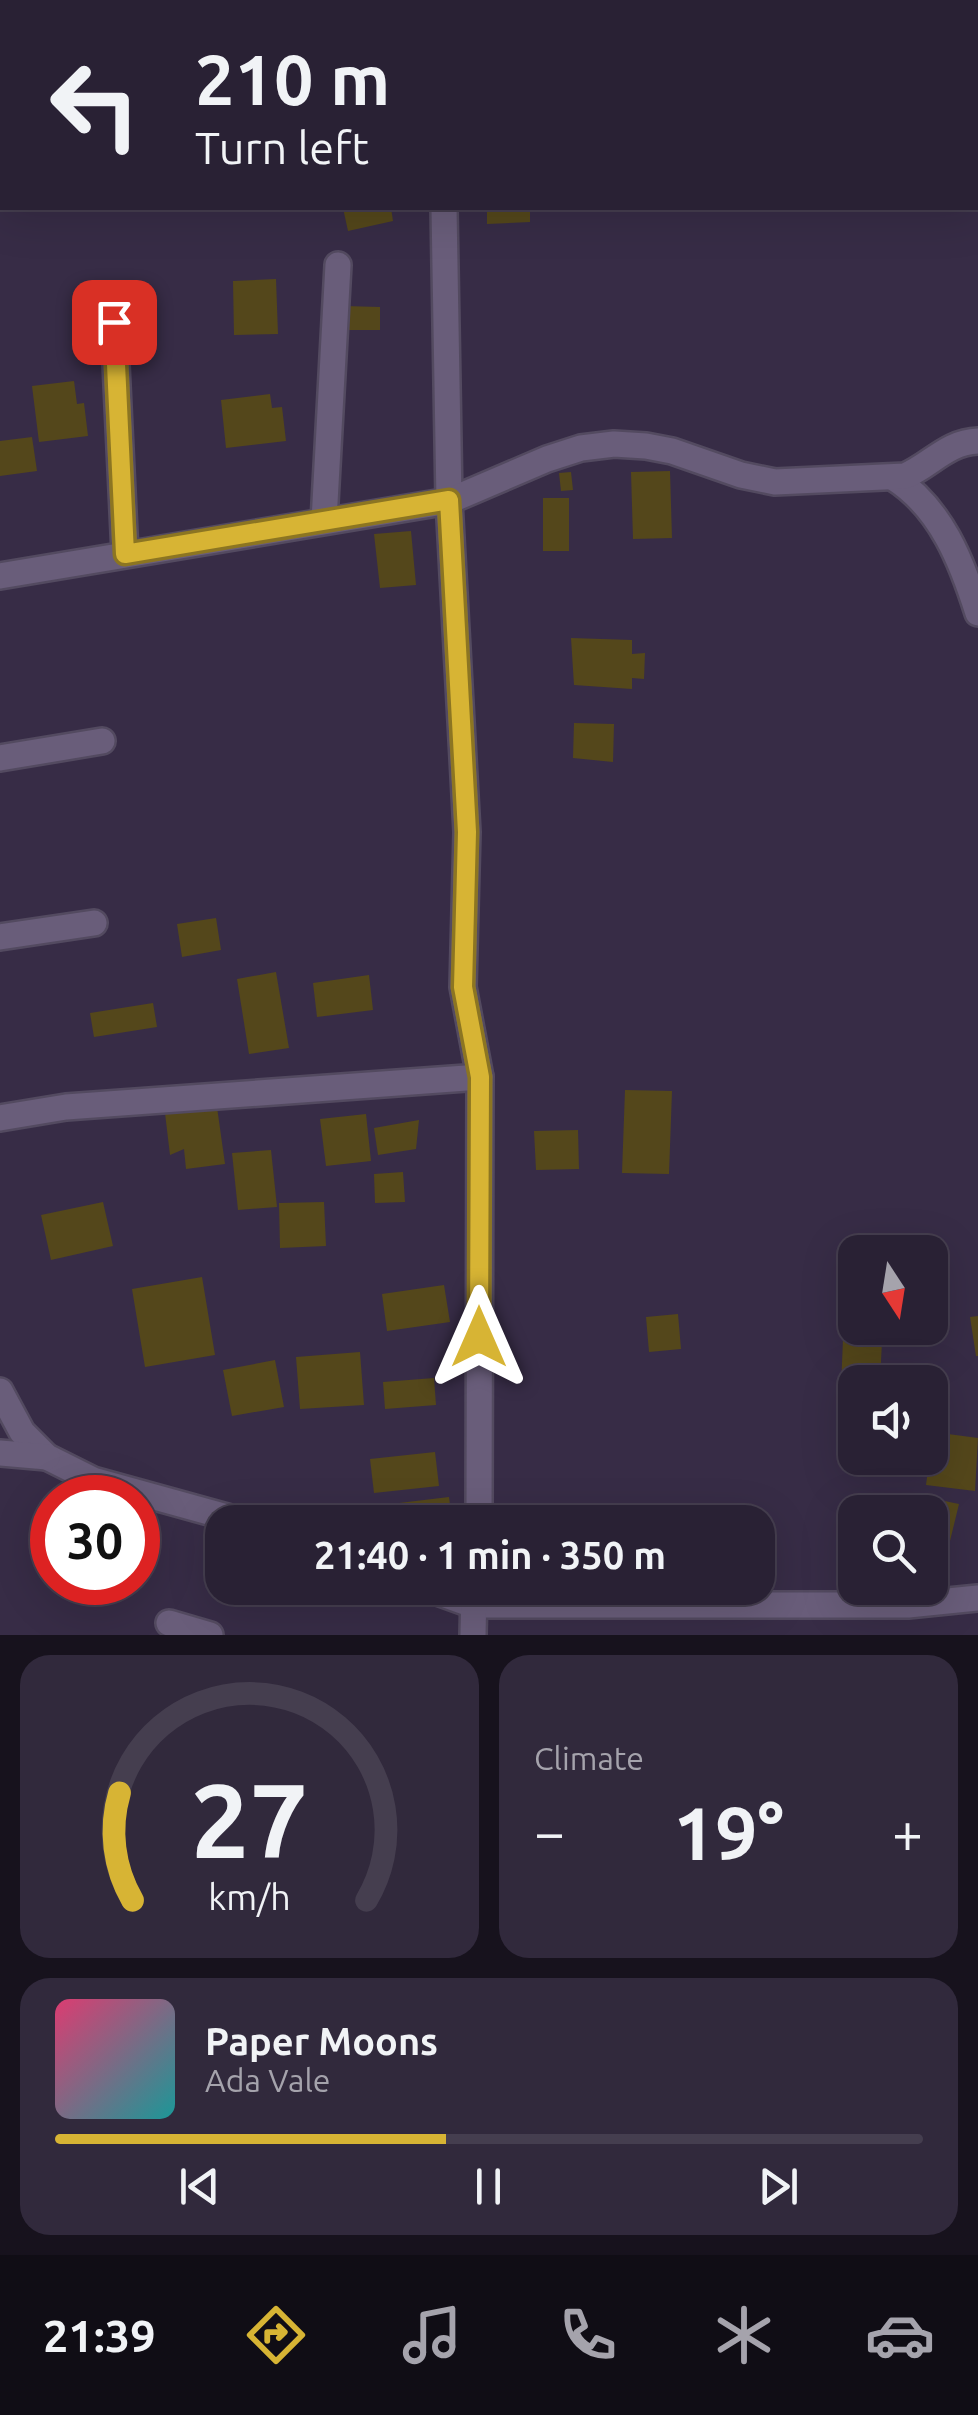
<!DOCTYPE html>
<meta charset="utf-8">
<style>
body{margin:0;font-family:Ubuntu,sans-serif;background:#31293c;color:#f1f3f6;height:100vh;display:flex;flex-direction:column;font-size:38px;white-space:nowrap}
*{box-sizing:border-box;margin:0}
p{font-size:32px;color:#a5a3ac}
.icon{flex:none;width:55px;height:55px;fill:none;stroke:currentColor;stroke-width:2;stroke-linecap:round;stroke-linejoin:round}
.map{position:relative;height:1635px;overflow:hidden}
.sheet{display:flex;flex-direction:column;gap:20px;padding:20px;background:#17121d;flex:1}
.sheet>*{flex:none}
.guide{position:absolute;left:0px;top:0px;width:980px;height:210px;box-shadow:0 10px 40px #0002,0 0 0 2px #453e4f;background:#292134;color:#f1f3f6;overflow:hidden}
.needle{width:65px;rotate:168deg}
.controls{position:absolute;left:838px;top:1235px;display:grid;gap:20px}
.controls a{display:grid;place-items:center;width:110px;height:110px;border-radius:20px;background:#292134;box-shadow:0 10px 40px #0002,0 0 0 2px #453e4f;font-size:50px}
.speed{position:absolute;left:30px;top:1475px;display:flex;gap:20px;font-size:50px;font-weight:700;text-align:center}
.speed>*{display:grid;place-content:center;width:130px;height:130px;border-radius:50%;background:#292134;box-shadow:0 10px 40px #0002,0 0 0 2px #453e4f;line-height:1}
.speed .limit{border:15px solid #d22;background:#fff;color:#111}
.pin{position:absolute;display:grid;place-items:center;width:85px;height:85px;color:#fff;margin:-42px;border-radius:20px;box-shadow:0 5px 15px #0006}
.me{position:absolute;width:110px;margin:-55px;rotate:0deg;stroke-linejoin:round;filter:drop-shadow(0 0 8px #0008)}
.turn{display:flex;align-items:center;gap:35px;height:210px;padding:0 30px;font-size:45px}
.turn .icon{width:130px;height:130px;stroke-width:2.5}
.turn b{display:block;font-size:70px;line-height:85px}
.big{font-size:75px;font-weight:700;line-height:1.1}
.sheet .card{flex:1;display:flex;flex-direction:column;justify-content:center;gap:15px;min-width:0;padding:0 35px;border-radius:30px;background:#31293c}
.sheet .dial{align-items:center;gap:0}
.dial svg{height:260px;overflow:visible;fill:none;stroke:#453e4f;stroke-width:7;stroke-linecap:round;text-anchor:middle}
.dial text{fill:#f1f3f6;stroke:none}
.song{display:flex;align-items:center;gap:30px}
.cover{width:120px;height:120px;border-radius:15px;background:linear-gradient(135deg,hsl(340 70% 55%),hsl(180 70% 35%))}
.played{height:10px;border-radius:5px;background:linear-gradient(90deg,#d7b434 45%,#453e4f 45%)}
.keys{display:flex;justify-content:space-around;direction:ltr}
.heat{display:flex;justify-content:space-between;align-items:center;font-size:55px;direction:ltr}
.sheet .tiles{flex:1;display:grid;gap:20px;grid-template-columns:1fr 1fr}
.card:last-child{grid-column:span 2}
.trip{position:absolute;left:205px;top:1505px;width:570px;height:100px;border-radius:30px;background:#292134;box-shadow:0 10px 40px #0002,0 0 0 2px #453e4f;font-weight:700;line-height:100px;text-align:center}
.tab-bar{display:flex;height:160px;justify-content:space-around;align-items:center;background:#100d15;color:#a5a3ac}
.tab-bar .icon{width:70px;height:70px}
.tab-bar .selected{color:#d7b434}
.tab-bar b{font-size:45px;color:#f1f3f6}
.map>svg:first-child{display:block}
.building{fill:#54471b}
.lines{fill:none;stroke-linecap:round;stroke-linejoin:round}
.minor-casing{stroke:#534a60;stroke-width:30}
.minor{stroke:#695d7a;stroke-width:25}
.route-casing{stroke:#8c7522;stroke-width:25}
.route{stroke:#d7b434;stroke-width:18}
</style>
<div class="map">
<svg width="978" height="1635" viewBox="0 0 978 1635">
<rect width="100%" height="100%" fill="#372c46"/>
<!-- building -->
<g class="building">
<polygon points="343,208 391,208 393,221 348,231"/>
<polygon points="487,208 530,208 530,222 487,224"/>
<polygon points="276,279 278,334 234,335 233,281"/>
<polygon points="344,306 380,307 380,330 343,330"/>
<polygon points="74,381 77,404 84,403 88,436 39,442 32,386"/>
<polygon points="270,394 272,408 282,407 286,441 226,448 221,400"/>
<polygon points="32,437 37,471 0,476 0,441"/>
<polygon points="670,471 672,538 633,539 631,472"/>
<polygon points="571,472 573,490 561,491 559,473"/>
<rect x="543" y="498" width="26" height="53"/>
<polygon points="411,531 416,585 380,588 374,534"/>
<polygon points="571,638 632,640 632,654 645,653 644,679 632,678 632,689 574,685"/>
<polygon points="574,723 614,724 613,762 573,758"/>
<polygon points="216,918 221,950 182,957 177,924"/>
<polygon points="276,972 289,1048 249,1054 237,979"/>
<polygon points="369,975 373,1010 317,1017 313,983"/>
<polygon points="153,1003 157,1027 94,1037 90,1013"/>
<polygon points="625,1090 672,1091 669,1174 622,1173"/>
<polygon points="217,1107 225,1164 186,1169 184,1149 170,1155 165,1113"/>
<polygon points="366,1114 371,1161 326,1166 320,1119"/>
<polygon points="419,1120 416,1149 378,1155 374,1128"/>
<polygon points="578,1130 579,1169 536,1170 534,1131"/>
<polygon points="271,1150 277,1207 238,1210 232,1153"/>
<polygon points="403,1172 405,1202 375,1203 374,1174"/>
<polygon points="103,1202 113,1246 51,1260 41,1215"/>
<polygon points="324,1202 326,1246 280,1248 279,1203"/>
<polygon points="202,1277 215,1355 145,1367 132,1289"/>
<polygon points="444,1285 450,1322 387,1331 382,1294"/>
<polygon points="678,1314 681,1349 649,1352 646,1317"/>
<polygon points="978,1316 978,1356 976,1356 970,1317"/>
<polygon points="843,1339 882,1341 880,1382 855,1382 855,1388 841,1387"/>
<polygon points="360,1352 364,1405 300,1409 296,1357"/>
<polygon points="275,1360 284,1407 232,1416 223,1370"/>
<polygon points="434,1378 436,1405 385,1409 383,1382"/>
<polygon points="933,1432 978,1438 975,1491 926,1485"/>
<polygon points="435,1452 439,1486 374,1493 370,1459"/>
<polygon points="916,1495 959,1504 950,1541 930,1536 930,1512 912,1512"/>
<polygon points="449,1497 452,1522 402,1522 399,1503"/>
</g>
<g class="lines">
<defs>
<g id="minor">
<polyline points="445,2 445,0"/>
<polyline points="444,208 449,501 467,832 463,987 480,1077 479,1522"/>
<polyline points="114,322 125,554"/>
<path d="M894,478C941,508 962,562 978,613"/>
<polyline points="324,521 338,265"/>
<path d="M0,576L449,501L547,459L581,448L614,444L646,446L672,451L741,475L775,482L905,476C931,465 947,442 978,441"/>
<polyline points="0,758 102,741"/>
<polyline points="0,937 94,923"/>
<polyline points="0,1118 66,1107 480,1077"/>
<polyline points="0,1391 22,1432 47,1457 93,1480 245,1522"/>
<polyline points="0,1453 47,1457"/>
<polyline points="426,1588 473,1605 908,1605 978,1598"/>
<polyline points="169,1623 210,1635"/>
<polyline points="473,1635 474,1590"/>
</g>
</defs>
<!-- minor casing -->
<use href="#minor" class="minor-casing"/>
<!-- minor -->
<use href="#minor" class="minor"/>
</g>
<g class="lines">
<defs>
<polyline id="route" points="114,322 125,554 449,500 467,832 463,987 480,1077 479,1337"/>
</defs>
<!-- route casing -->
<use href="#route" class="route-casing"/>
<!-- route -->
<use href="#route" class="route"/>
</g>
</svg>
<div class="controls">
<a><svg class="needle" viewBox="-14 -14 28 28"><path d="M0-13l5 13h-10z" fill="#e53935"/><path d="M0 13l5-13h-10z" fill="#a5a3ac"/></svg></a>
<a><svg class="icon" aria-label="sound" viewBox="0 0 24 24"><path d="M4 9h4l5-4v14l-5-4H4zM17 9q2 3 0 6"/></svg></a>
<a><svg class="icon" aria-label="search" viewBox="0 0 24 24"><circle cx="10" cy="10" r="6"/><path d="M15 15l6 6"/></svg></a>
</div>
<div class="speed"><div class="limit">30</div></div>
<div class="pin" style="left:114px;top:322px;background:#d93025"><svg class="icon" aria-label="arrive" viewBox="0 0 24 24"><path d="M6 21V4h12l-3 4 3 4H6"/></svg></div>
<svg class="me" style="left:479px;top:1337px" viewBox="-20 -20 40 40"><path d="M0-17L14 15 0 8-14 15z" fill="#d7b434" stroke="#fff" stroke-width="4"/></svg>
<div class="trip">21:40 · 1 min · 350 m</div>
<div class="guide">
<div class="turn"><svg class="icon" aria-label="left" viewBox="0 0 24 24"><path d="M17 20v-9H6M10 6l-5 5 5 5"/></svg><div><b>210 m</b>Turn left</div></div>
</div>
</div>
<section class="sheet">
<div class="tiles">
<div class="card dial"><svg viewBox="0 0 100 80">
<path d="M14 69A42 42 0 1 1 86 69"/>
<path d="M14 69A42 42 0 0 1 10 36" stroke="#d7b434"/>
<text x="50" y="56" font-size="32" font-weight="700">27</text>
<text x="50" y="72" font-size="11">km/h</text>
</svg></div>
<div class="card"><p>Climate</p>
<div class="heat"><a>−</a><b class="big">19°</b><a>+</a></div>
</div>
<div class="card">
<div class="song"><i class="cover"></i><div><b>Paper Moons</b><p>Ada Vale</p></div></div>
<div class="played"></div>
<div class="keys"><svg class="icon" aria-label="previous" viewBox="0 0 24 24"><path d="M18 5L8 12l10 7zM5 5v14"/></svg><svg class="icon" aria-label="pause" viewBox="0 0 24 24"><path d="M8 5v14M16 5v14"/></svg><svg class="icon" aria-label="next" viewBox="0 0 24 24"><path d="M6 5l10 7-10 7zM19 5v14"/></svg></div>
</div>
</div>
</section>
<nav class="tab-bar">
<b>21:39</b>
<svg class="icon selected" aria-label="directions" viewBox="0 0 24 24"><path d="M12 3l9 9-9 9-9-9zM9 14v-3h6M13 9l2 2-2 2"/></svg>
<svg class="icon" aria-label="music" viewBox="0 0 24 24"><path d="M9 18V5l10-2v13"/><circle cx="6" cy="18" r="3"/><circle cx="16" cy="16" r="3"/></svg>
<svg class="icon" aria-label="phone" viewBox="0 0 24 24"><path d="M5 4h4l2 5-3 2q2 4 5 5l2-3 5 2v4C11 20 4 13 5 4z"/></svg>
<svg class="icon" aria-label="climate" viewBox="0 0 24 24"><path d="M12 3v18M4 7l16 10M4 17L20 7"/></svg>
<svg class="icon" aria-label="car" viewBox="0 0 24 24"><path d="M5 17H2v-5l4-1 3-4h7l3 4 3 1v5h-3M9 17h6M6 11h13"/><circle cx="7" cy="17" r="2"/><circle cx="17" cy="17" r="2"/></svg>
</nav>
